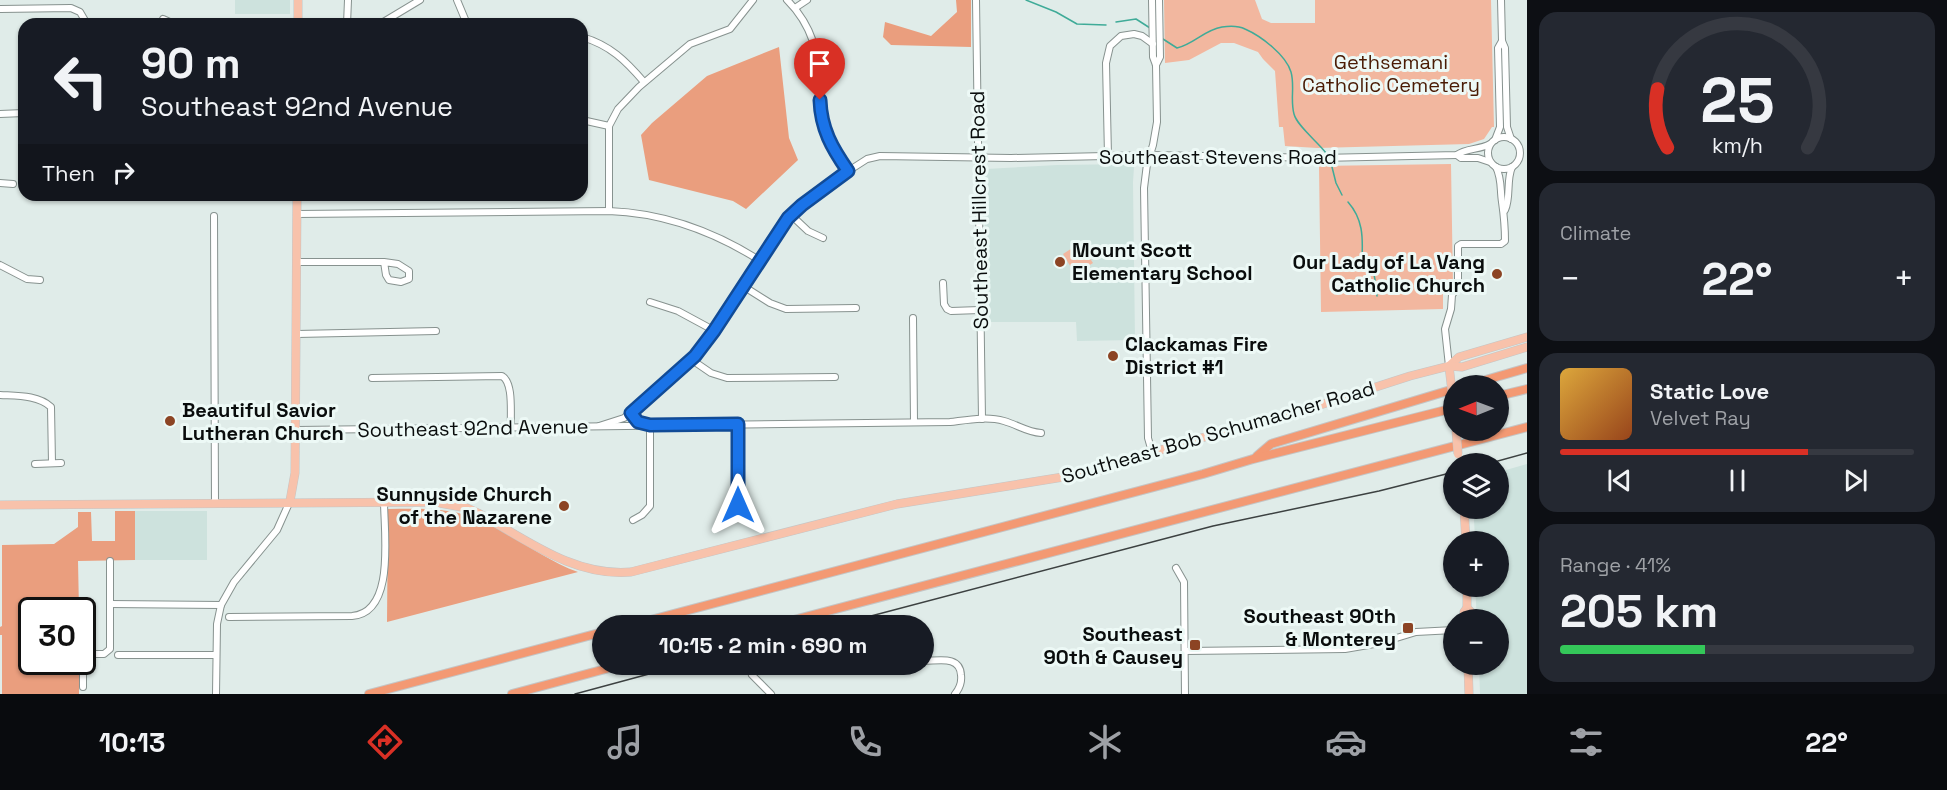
<!DOCTYPE html>
<meta charset="utf-8">
<style>
body{margin:0;font-family:"Space Grotesk",sans-serif;background:#242831;color:#f1f3f6;height:100vh;display:flex;flex-direction:column;font-size:22px;white-space:nowrap}
*{box-sizing:border-box;margin:0}
p{font-size:20px;color:#9ea1a6}
.icon{flex:none;width:33px;height:33px;fill:none;stroke:currentColor;stroke-width:2;stroke-linecap:round;stroke-linejoin:round}
.map{position:relative;flex:1;overflow:hidden}
.side{display:flex;flex-direction:column;gap:12px;padding:12px;background:#0d0f14;width:420px}
.side>*{flex:none}
.hud{position:absolute;left:18px;top:18px;width:570px;height:183px;border-radius:18px;box-shadow:0 2px 4px #0004;background:#171b24;color:#f1f3f6;overflow:hidden}
.needle{width:39px;rotate:269deg}
.buttons{position:absolute;left:1443px;top:375px;display:grid;gap:12px}
.buttons a{display:grid;place-items:center;width:66px;height:66px;border-radius:50%;background:#171b24;box-shadow:0 2px 4px #0004;font-size:30px}
.speed{position:absolute;left:18px;top:597px;display:flex;gap:12px;font-size:30px;font-weight:700;text-align:center}
.speed>*{display:grid;place-content:center;width:78px;height:78px;border-radius:50%;background:#171b24;box-shadow:0 2px 4px #0004;line-height:1}
.speed .limit{border:3px solid #111;border-radius:9px;background:#fff;color:#111}
.pin{position:absolute;display:grid;place-items:center;width:51px;height:51px;color:#fff;margin:-62px -26px;border-radius:50% 50% 50% 0;rotate:-45deg;box-shadow:0 0 6px #0007}
.pin .icon{rotate:45deg}
.me{position:absolute;width:66px;margin:-33px;rotate:0deg;stroke-linejoin:round;filter:drop-shadow(0 0 4px #0008)}
.turn{display:flex;align-items:center;gap:21px;height:126px;padding:0 24px;font-size:27px}
.turn .icon{width:78px;height:78px;stroke-width:2.5}
.turn b{display:block;font-size:42px;line-height:51px}
.then{display:flex;align-items:center;height:57px;padding:0 24px;background:#0003;gap:12px;font-size:22px}
.big{font-size:45px;font-weight:700;line-height:1.1}
.side .widget{flex:1;display:flex;flex-direction:column;justify-content:center;gap:9px;min-width:0;padding:0 21px;border-radius:18px;background:#242831}
.side .dial{align-items:center;gap:0}
.dial svg{height:156px;overflow:visible;fill:none;stroke:#363941;stroke-width:7;stroke-linecap:round;text-anchor:middle}
.dial text{fill:#f1f3f6;stroke:none}
.song{display:flex;align-items:center;gap:18px}
.cover{width:72px;height:72px;border-radius:9px;background:linear-gradient(135deg,hsl(40 70% 55%),hsl(20 70% 35%))}
.played{height:6px;border-radius:3px;background:linear-gradient(90deg,#d93025 70%,#363941 70%)}
.keys{display:flex;justify-content:space-around;direction:ltr}
.heat{display:flex;justify-content:space-between;align-items:center;font-size:33px;direction:ltr}
.charge{height:9px;border-radius:4px;background:linear-gradient(90deg,#34c759 41%,#363941 0)}
.trip{position:absolute;left:592px;top:615px;width:342px;height:60px;border-radius:30px;background:#171b24;box-shadow:0 2px 4px #0004;font-weight:700;line-height:60px;text-align:center}
.dock{display:flex;height:96px;justify-content:space-around;align-items:center;background:#090b0e;color:#9ea1a6}
.dock .icon{width:42px;height:42px}
.dock .on{color:#d93025}
.dock b{font-size:27px;color:#f1f3f6}
main{display:flex;flex:1;min-height:0}
.map>svg:first-child{display:block}
.built{fill:#cde2dd}
.green{fill:#f2b79f}
.forest{fill:#ea9e7e}
.lines{fill:none;stroke-linecap:round;stroke-linejoin:round}
.stream{stroke:#3fab98;stroke-width:1.5}
.minor-casing{stroke:#87928f;stroke-width:8}
.major-casing{stroke:#c4c5c5;stroke-width:9}
.highway-casing{stroke:#c4c5c5;stroke-width:10}
.minor{stroke:#fff;stroke-width:6}
.major{stroke:#f8c2ab;stroke-width:8}
.highway{stroke:#f39973;stroke-width:8}
.tram{stroke:#3c4141;stroke-width:1.5}
.major-bridge-casing{stroke:#c4c5c5;stroke-width:9;stroke-linecap:butt}
.major-bridge{stroke:#f8c2ab;stroke-width:8}
.route-casing{stroke:#114b97;stroke-width:15}
.route{stroke:#1a73e8;stroke-width:10}
.poi-dot{fill:#8c4424;stroke:#edf9f6;stroke-width:2}
.labels{text-anchor:middle;dominant-baseline:central;stroke-width:6;stroke-linejoin:round;paint-order:stroke}
.park-label{font-size:20px;fill:#4a1b04;stroke:#edf9f6}
.street-label{font-size:20px;fill:#0a0d0d;stroke:#edf9f6}
.poi-label{font-size:20px;font-weight:bold;fill:#0a0d0d;stroke:#edf9f6;text-anchor:end}
</style>
<main>
<div class="map">
<svg width="1527" height="694" viewBox="0 0 1527 694">
<rect width="100%" height="100%" fill="#e0ece9"/>
<!-- built -->
<g class="built">
<rect x="235" y="0" width="55" height="14"/>
<polygon points="1132,164 1134,167 1133,182 1135,340 1077,341 1076,322 986,322 984,173 986,169 1057,165"/>
<polygon points="1527,464 1527,694 1480,694 1479,665 1498,664 1498,620 1477,619 1475,587 1498,586 1498,542 1475,541 1474,519 1477,509 1498,508 1499,472"/>
<rect x="135" y="511" width="72" height="49"/>
</g>
<!-- green -->
<g class="green">
<polygon points="1164,0 1255,0 1262,19 1271,23 1315,23 1315,0 1491,0 1494,127 1492,127 1484,139 1469,144 1317,148 1285,146 1283,127 1279,127 1275,71 1263,59 1258,52 1234,43 1221,43 1189,60 1165,63"/>
<polygon points="1451,164 1453,286 1448,290 1443,291 1443,309 1321,312 1319,166"/>
<polygon points="1080,243 1093,263 1075,274 1063,254"/>
</g>
<!-- forest -->
<g class="forest">
<polygon points="956,0 971,0 971,47 891,45 883,37 885,22 931,36 957,12"/>
<polygon points="779,47 789,138 798,160 746,209 733,201 649,180 641,135 652,123 707,76"/>
<path d="M388,509C416,509 444,507 471,517C509,530 540,558 578,572L387,622Z"/>
<polygon points="115,511 135,511 135,560 78,561 79,610 32,610 32,662 79,662 79,694 2,694 2,635 0,635 0,627 2,626 2,545 54,544 78,527 78,512 91,512 92,541 115,541"/>
</g>
<g class="lines">
<!-- stream -->
<g class="stream">
<polyline points="1026,0 1056,12 1077,24 1106,25"/>
<polyline points="1116,22 1136,19 1150,28"/>
<path d="M1163,39L1177,48C1194,44 1204,30 1222,27C1229,26 1239,26 1245,29C1261,36 1286,55 1291,72C1295,86 1290,100 1294,114C1297,126 1318,142 1326,153"/>
<polyline points="1331,163 1336,183 1342,195"/>
<path d="M1348,202C1363,219 1363,237 1362,258C1376,265 1375,282 1377,296"/>
</g>
<defs>
<g id="minor">
<polyline points="457,0 467,24"/>
<path d="M787,0C812,25 820,55 820,89C820,103 820,117 824,131C829,146 839,158 848,171"/>
<polyline points="976,0 982,419"/>
<polyline points="1501,0 1502,41 1505,48 1507,127 1511,139"/>
<polyline points="795,8 807,0"/>
<polyline points="0,9 71,8 80,12 87,24"/>
<polyline points="163,19 174,24"/>
<polyline points="347,24 348,0"/>
<polyline points="380,24 420,0"/>
<path d="M582,37C610,45 626,61 644,82"/>
<polyline points="1156,65 1160,57 1159,0"/>
<polyline points="0,114 24,113"/>
<polyline points="582,120 609,126"/>
<circle cx="1504" cy="153" r="16"/>
<polyline points="1495,140 1500,127 1498,48 1502,41"/>
<polyline points="1457,155 1461,158 1478,158 1490,162"/>
<polyline points="1108,156 1106,63 1110,46 1121,36 1134,34 1142,36 1153,44"/>
<polyline points="0,183 13,184"/>
<path d="M1505,210C1511,197 1506,181 1512,167"/>
<polyline points="609,211 609,126 618,109 639,87 690,44 730,29 753,0"/>
<path d="M297,214L609,211C664,213 713,231 759,260"/>
<polyline points="791,215 808,231 823,238"/>
<polyline points="214,216 215,503"/>
<polyline points="297,262 384,262 398,264 409,271 409,279 401,282 389,280 386,275 384,262"/>
<polyline points="0,265 27,279 40,280"/>
<polyline points="943,283 944,304 947,309 951,311 980,310"/>
<polyline points="743,286 770,303 786,309 856,308"/>
<polyline points="650,302 678,311 715,331"/>
<polyline points="913,318 914,422"/>
<polyline points="297,334 436,331"/>
<polyline points="692,360 711,373 727,378 835,377"/>
<path d="M1449,366L1445,329L1451,309L1452,295L1458,287V246L1461,244H1501L1505,241C1505,226 1504,216 1502,202C1500,190 1502,179 1496,167"/>
<path d="M372,378L502,376C514,383 510,414 511,428"/>
<path d="M0,395C17,396 38,395 51,407L52,463"/>
<polyline points="738,424 738,505 744,518"/>
<path d="M599,426L624,418L692,360L715,331L788,218L802,205L853,168L867,159L880,156L1011,158L1150,155L1321,158L1457,155C1465,148 1480,150 1490,144"/>
<path d="M296,430L950,422C967,420 987,416 1004,421C1018,425 1027,432 1041,433"/>
<polyline points="1152,452 1148,438 1144,188 1147,164 1153,145 1157,122 1156,65 1153,57 1152,0"/>
<polyline points="35,464 61,463"/>
<polyline points="633,520 642,515 650,506 650,425"/>
<polyline points="1176,568 1184,582 1185,694"/>
<polyline points="110,604 221,605"/>
<path d="M229,617L352,616C396,613 384,532 384,501"/>
<polyline points="1185,651 1345,649 1380,643 1416,632 1454,630"/>
<polyline points="118,655 216,655"/>
<path d="M924,661C938,661 960,655 961,675C962,683 960,688 955,694"/>
<polyline points="752,675 771,694"/>
<polyline points="83,687 83,654 104,654 110,649 110,561"/>
<polyline points="216,694 217,624 221,605 234,582 277,530 290,501"/>
</g>
<g id="major">
<polyline points="298,24 298,0"/>
<polyline points="1449,366 1459,357 1527,337"/>
<polyline points="1449,366 1451,383"/>
<polyline points="290,501 295,473 297,195"/>
<path d="M0,505L434,502L467,508L478,513C526,539 573,577 631,572L897,504L1094,472L1182,443L1289,415L1410,376L1449,366L1462,367L1527,347"/>
<polyline points="1464,508 1466,542"/>
<polyline points="1467,586 1467,608 1471,612 1471,620"/>
<polyline points="1464,620 1464,612 1467,608"/>
<polyline points="1468,664 1469,694"/>
</g>
<g id="highway">
<polyline points="1465,386 1527,368"/>
<polyline points="1498,396 1527,389"/>
<polyline points="1257,456 1271,444 1454,389"/>
<polyline points="628,626 1203,474 1253,459 1454,408"/>
<polyline points="771,626 1527,427"/>
<polyline points="369,694 603,632"/>
<polyline points="512,694 624,664"/>
</g>
</defs>
<!-- minor casing -->
<use href="#minor" class="minor-casing"/>
<!-- major casing -->
<use href="#major" class="major-casing"/>
<!-- highway casing -->
<use href="#highway" class="highway-casing"/>
<!-- minor -->
<use href="#minor" class="minor"/>
<!-- major -->
<use href="#major" class="major"/>
<!-- highway -->
<use href="#highway" class="highway"/>
<!-- tram -->
<g class="tram">
<polyline points="1487,464 1527,453"/>
<polyline points="833,626 1213,526 1379,491 1454,472"/>
<polyline points="678,670 700,664"/>
<polyline points="575,694 686,664"/>
</g>
<defs>
<g id="major-bridge">
<polyline points="1451,383 1454,405"/>
<polyline points="1456,430 1458,454"/>
</g>
</defs>
<!-- major-bridge casing -->
<use href="#major-bridge" class="major-bridge-casing"/>
<!-- major-bridge -->
<use href="#major-bridge" class="major-bridge"/>
</g>
<g class="lines">
<defs>
<path id="route" d="M738,505V424L650,425L638,422L631,413L695,356L714,331L788,218L802,205L848,171C832,148 821,129 820,100"/>
</defs>
<!-- route casing -->
<use href="#route" class="route-casing"/>
<!-- route -->
<use href="#route" class="route"/>
</g>
<!-- markers -->
<g class="poi-dot">
<circle cx="1060" cy="262" r="6"/>
<circle cx="1497" cy="274" r="6"/>
<circle cx="1113" cy="356" r="6"/>
<circle cx="170" cy="421" r="6"/>
<circle cx="564" cy="506" r="6"/>
<rect x="1402" y="622" width="12" height="12" rx="3"/>
<rect x="1189" y="639" width="12" height="12" rx="3"/>
</g>
<g class="labels">
<!-- park labels -->
<g class="park-label">
<text x="1391" y="62">Gethsemani<tspan x="1391" dy="23">Catholic Cemetery</tspan></text>
</g>
<!-- street labels -->
<g class="street-label">
<text x="1218" y="157">Southeast Stevens Road</text>
<text transform="translate(979 210) rotate(-91)">Southeast Hillcrest Road</text>
<text transform="translate(473 428) rotate(-1)">Southeast 92nd Avenue</text>
<text transform="translate(1218 432) rotate(-16)">Southeast Bob Schumacher Road</text>
</g>
<!-- poi labels -->
<g class="poi-label">
<text x="1072" y="250" text-anchor="start">Mount Scott<tspan x="1072" dy="23">Elementary School</tspan></text>
<text x="1485" y="262">Our Lady of La Vang<tspan x="1485" dy="23">Catholic Church</tspan></text>
<text x="1125" y="344" text-anchor="start">Clackamas Fire<tspan x="1125" dy="23">District #1</tspan></text>
<text x="182" y="410" text-anchor="start">Beautiful Savior<tspan x="182" dy="23">Lutheran Church</tspan></text>
<text x="552" y="494">Sunnyside Church<tspan x="552" dy="23">of the Nazarene</tspan></text>
<text x="1396" y="616">Southeast 90th<tspan x="1396" dy="23">&amp; Monterey</tspan></text>
<text x="1183" y="634">Southeast<tspan x="1183" dy="23">90th &amp; Causey</tspan></text>
</g>
</g>
</svg>
<div class="buttons">
<a><svg class="needle" viewBox="-14 -14 28 28"><path d="M0-13l5 13h-10z" fill="#e53935"/><path d="M0 13l5-13h-10z" fill="#9ea1a6"/></svg></a>
<a><svg class="icon" aria-label="layers" viewBox="0 0 24 24"><path d="M12 4l9 5-9 5-9-5zM3 14l9 5 9-5"/></svg></a>
<a>+</a>
<a>−</a>
</div>
<div class="speed"><div class="limit">30</div></div>
<div class="pin" style="left:820px;top:100px;background:#d93025"><svg class="icon" aria-label="arrive" viewBox="0 0 24 24"><path d="M6 21V4h12l-3 4 3 4H6"/></svg></div>
<svg class="me" style="left:738px;top:505px" viewBox="-20 -20 40 40"><path d="M0-17L14 15 0 8-14 15z" fill="#1a73e8" stroke="#fff" stroke-width="4"/></svg>
<div class="trip">10:15 · 2 min · 690 m</div>
<div class="hud">
<div class="turn"><svg class="icon" aria-label="left" viewBox="0 0 24 24"><path d="M17 20v-9H6M10 6l-5 5 5 5"/></svg><div><b>90 m</b>Southeast 92nd Avenue</div></div>
<div class="then">Then<svg class="icon" aria-label="right" viewBox="0 0 24 24"><path d="M7 20v-9h11M14 6l5 5-5 5"/></svg></div>
</div>
</div>
<section class="side">
<div class="widget dial"><svg viewBox="0 0 100 80">
<path d="M14 69A42 42 0 1 1 86 69"/>
<path d="M14 69A42 42 0 0 1 9 39" stroke="#d93025"/>
<text x="50" y="56" font-size="32" font-weight="700">25</text>
<text x="50" y="72" font-size="11">km/h</text>
</svg></div>
<div class="widget"><p>Climate</p>
<div class="heat"><a>−</a><b class="big">22°</b><a>+</a></div>
</div>
<div class="widget">
<div class="song"><i class="cover"></i><div><b>Static Love</b><p>Velvet Ray</p></div></div>
<div class="played"></div>
<div class="keys"><svg class="icon" aria-label="previous" viewBox="0 0 24 24"><path d="M18 5L8 12l10 7zM5 5v14"/></svg><svg class="icon" aria-label="pause" viewBox="0 0 24 24"><path d="M8 5v14M16 5v14"/></svg><svg class="icon" aria-label="next" viewBox="0 0 24 24"><path d="M6 5l10 7-10 7zM19 5v14"/></svg></div>
</div>
<div class="widget"><p>Range · 41%</p><b class="big">205 km</b><div class="charge"></div></div>
</section>
</main>
<nav class="dock">
<b>10:13</b>
<svg class="icon on" aria-label="directions" viewBox="0 0 24 24"><path d="M12 3l9 9-9 9-9-9zM9 14v-3h6M13 9l2 2-2 2"/></svg>
<svg class="icon" aria-label="music" viewBox="0 0 24 24"><path d="M9 18V5l10-2v13"/><circle cx="6" cy="18" r="3"/><circle cx="16" cy="16" r="3"/></svg>
<svg class="icon" aria-label="phone" viewBox="0 0 24 24"><path d="M5 4h4l2 5-3 2q2 4 5 5l2-3 5 2v4C11 20 4 13 5 4z"/></svg>
<svg class="icon" aria-label="climate" viewBox="0 0 24 24"><path d="M12 3v18M4 7l16 10M4 17L20 7"/></svg>
<svg class="icon" aria-label="car" viewBox="0 0 24 24"><path d="M5 17H2v-5l4-1 3-4h7l3 4 3 1v5h-3M9 17h6M6 11h13"/><circle cx="7" cy="17" r="2"/><circle cx="17" cy="17" r="2"/></svg>
<svg class="icon" aria-label="filters" viewBox="0 0 24 24"><path d="M4 7h16M4 17h16"/><circle cx="9" cy="7" r="2"/><circle cx="15" cy="17" r="2"/></svg>
<b>22°</b>
</nav>
